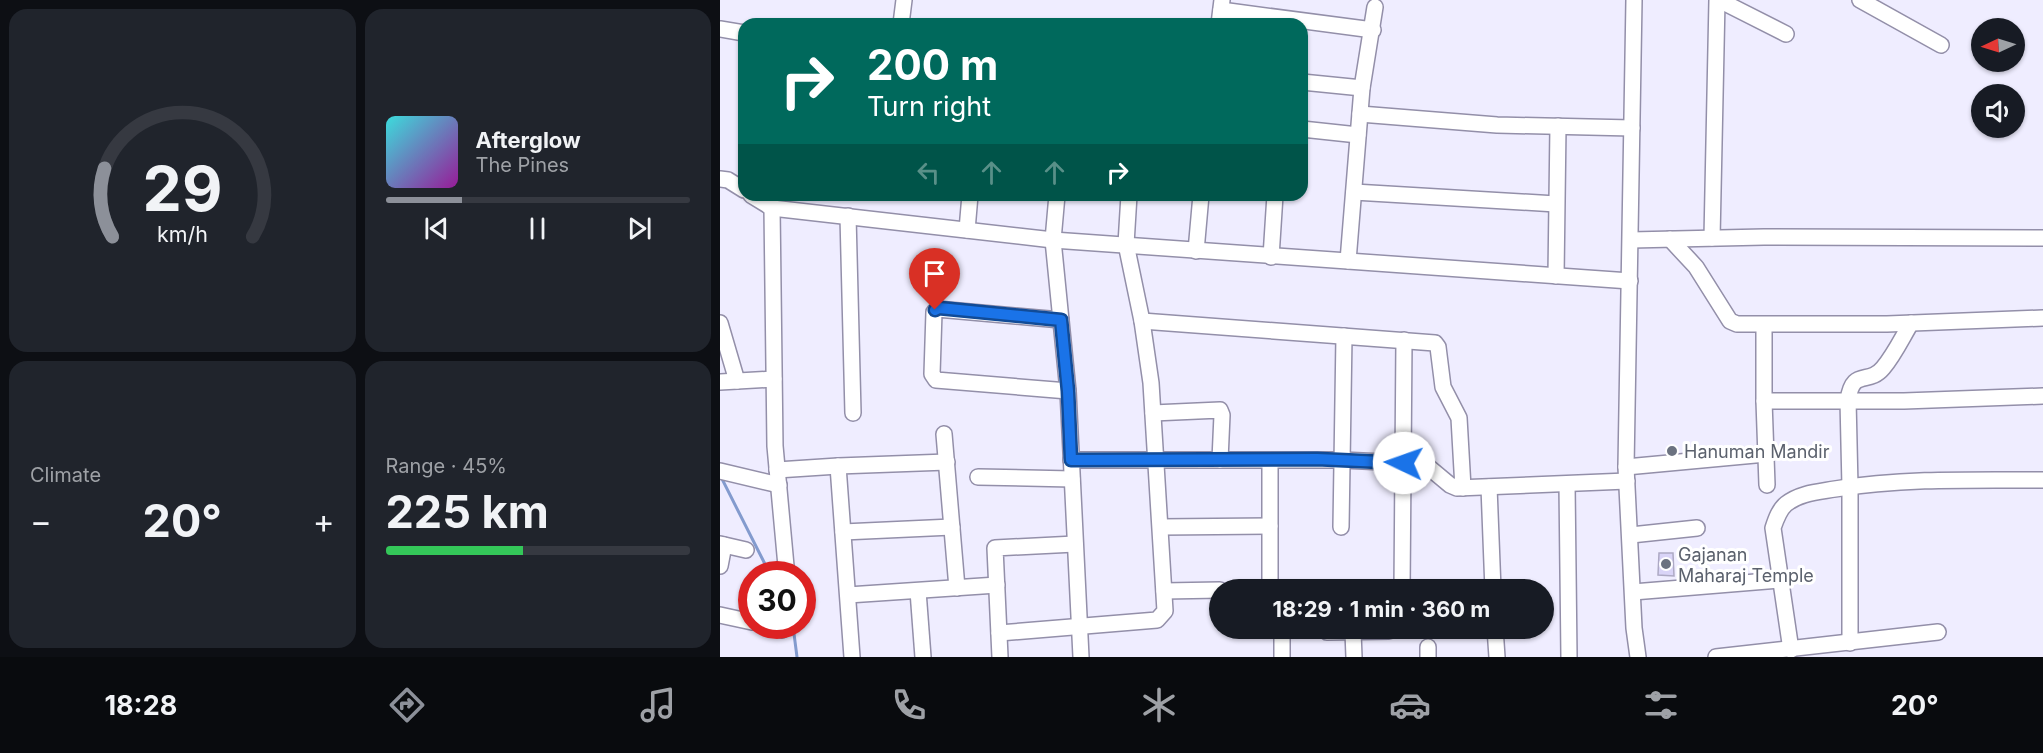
<!DOCTYPE html>
<meta charset="utf-8">
<style>
body{margin:0;font-family:Inter,sans-serif;background:#20242c;color:#f1f3f6;height:100vh;display:flex;flex-direction:column;font-size:22px;white-space:nowrap}
*{box-sizing:border-box;margin:0}
p{font-size:20px;color:#9ea1a6}
.icon{flex:none;width:33px;height:33px;fill:none;stroke:currentColor;stroke-width:2;stroke-linecap:round;stroke-linejoin:round}
.map{position:relative;flex:1;overflow:hidden}
.side{display:flex;flex-direction:column;gap:9px;padding:9px;background:#0d0f14;width:720px}
.side>*{flex:none}
.guide{position:absolute;left:18px;top:18px;width:570px;height:183px;border-radius:18px;box-shadow:0 2px 4px #0004;background:#00695c;color:#fff;overflow:hidden}
.needle{width:39px;rotate:266deg}
.controls{position:absolute;left:1251px;top:18px;display:grid;gap:12px}
.controls a{display:grid;place-items:center;width:54px;height:54px;border-radius:50%;background:#171b24;box-shadow:0 2px 4px #0004;font-size:30px}
.speed{position:absolute;left:18px;top:561px;display:flex;gap:12px;font-size:30px;font-weight:700;text-align:center}
.speed>*{display:grid;place-content:center;width:78px;height:78px;border-radius:50%;background:#171b24;box-shadow:0 2px 4px #0004;line-height:1}
.speed .limit{border:9px solid #d22;background:#fff;color:#111}
.pin{position:absolute;display:grid;place-items:center;width:51px;height:51px;color:#fff;margin:-62px -26px;border-radius:50% 50% 50% 0;rotate:-45deg;box-shadow:0 0 6px #0007}
.pin .icon{rotate:45deg}
.me{position:absolute;width:66px;margin:-33px;rotate:273deg;stroke-linejoin:round;filter:drop-shadow(0 0 4px #0008)}
.turn{display:flex;align-items:center;gap:21px;height:126px;padding:0 30px;font-size:27px}
.turn .icon{width:78px;height:78px;stroke-width:2.5}
.turn b{display:block;font-size:42px;line-height:51px}
.lanes{display:flex;align-items:center;height:57px;padding:0 30px;background:#0003;justify-content:center;gap:30px;direction:ltr}
.lanes .off{opacity:.35}
.big{font-size:45px;font-weight:700;line-height:1.1}
.side .tile{flex:1;display:flex;flex-direction:column;justify-content:center;gap:9px;min-width:0;padding:0 21px;border-radius:18px;background:#20242c}
.side .dial{align-items:center;gap:0}
.dial svg{height:156px;overflow:visible;fill:none;stroke:#363941;stroke-width:7;stroke-linecap:round;text-anchor:middle}
.dial text{fill:#f1f3f6;stroke:none}
.song{display:flex;align-items:center;gap:18px}
.cover{width:72px;height:72px;border-radius:9px;background:linear-gradient(135deg,hsl(180 70% 55%),hsl(300 70% 35%))}
.played{height:6px;border-radius:3px;background:linear-gradient(90deg,#8c9099 25%,#363941 25%)}
.keys{display:flex;justify-content:space-around;direction:ltr}
.heat{display:flex;justify-content:space-between;align-items:center;font-size:33px;direction:ltr}
.charge{height:9px;border-radius:4px;background:linear-gradient(90deg,#34c759 45%,#363941 0)}
.side .tiles{flex:1;display:grid;gap:9px;grid-template-columns:repeat(2,1fr)}
.trip{position:absolute;left:489px;top:579px;width:345px;height:60px;border-radius:30px;background:#171b24;box-shadow:0 2px 4px #0004;font-weight:700;line-height:60px;text-align:center}
.tabs{display:flex;height:96px;justify-content:space-around;align-items:center;background:#090b0e;color:#9ea1a6}
.tabs .icon{width:42px;height:42px}
.tabs .current{color:#8c9099}
.tabs b{font-size:27px;color:#f1f3f6}
main{display:flex;flex:1;min-height:0}
.map>svg:first-child{display:block}
.lines{fill:none;stroke-linecap:round;stroke-linejoin:round}
.stream{stroke:#839bce;stroke-width:3}
.building{fill:#d9d4f7;stroke:#ada9c4;stroke-width:1.5}
.minor-casing{stroke:#938fa9;stroke-width:18}
.minor{stroke:#fff;stroke-width:15}
.route-casing{stroke:#114b97;stroke-width:15}
.route{stroke:#1a73e8;stroke-width:10}
.worship-dot{fill:#6b7280;stroke:#fff;stroke-width:2}
.labels{text-anchor:middle;dominant-baseline:central;stroke-width:6;stroke-linejoin:round;paint-order:stroke}
.worship-label{font-size:18px;fill:#5b616d;stroke:#fff;text-anchor:start}
</style>
<main>
<section class="side">
<div class="tiles">
<div class="tile dial"><svg viewBox="0 0 100 80">
<path d="M14 69A42 42 0 1 1 86 69"/>
<path d="M14 69A42 42 0 0 1 10 34" stroke="#8c9099"/>
<text x="50" y="56" font-size="32" font-weight="700">29</text>
<text x="50" y="72" font-size="11">km/h</text>
</svg></div>
<div class="tile">
<div class="song"><i class="cover"></i><div><b>Afterglow</b><p>The Pines</p></div></div>
<div class="played"></div>
<div class="keys"><svg class="icon" aria-label="previous" viewBox="0 0 24 24"><path d="M18 5L8 12l10 7zM5 5v14"/></svg><svg class="icon" aria-label="pause" viewBox="0 0 24 24"><path d="M8 5v14M16 5v14"/></svg><svg class="icon" aria-label="next" viewBox="0 0 24 24"><path d="M6 5l10 7-10 7zM19 5v14"/></svg></div>
</div>
<div class="tile"><p>Climate</p>
<div class="heat"><a>−</a><b class="big">20°</b><a>+</a></div>
</div>
<div class="tile"><p>Range · 45%</p><b class="big">225 km</b><div class="charge"></div></div>
</div>
</section>
<div class="map">
<svg width="1323" height="657" viewBox="0 0 1323 657">
<rect width="100%" height="100%" fill="#efedff"/>
<g class="lines">
<!-- stream -->
<g class="stream">
<polyline points="1,477 50,574"/>
<polyline points="73,626 77,657"/>
</g>
</g>
<!-- building -->
<polygon class="building" points="939,553 953,553 954,576 938,575"/>
<g class="lines">
<defs>
<g id="minor">
<polyline points="914,0 906,467 914,628 918,657"/>
<polyline points="999,0 1066,34"/>
<polyline points="1140,0 1221,45"/>
<polyline points="501,10 653,30"/>
<polyline points="181,24 184,0"/>
<polyline points="499,24 502,0"/>
<polyline points="0,29 24,33"/>
<polyline points="582,82 642,88"/>
<polyline points="640,114 777,125 912,128"/>
<polyline points="582,129 638,135"/>
<polyline points="0,179 8,180 24,190"/>
<polyline points="634,192 836,204"/>
<polyline points="31,195 52,208 333,240 910,281"/>
<polyline points="337,195 333,240 348,391 361,657"/>
<polyline points="52,208 55,446 66,566"/>
<polyline points="128,216 133,413"/>
<polyline points="247,230 250,195"/>
<polyline points="992,238 997,0"/>
<polyline points="950,239 976,267 1010,321 1017,324 1167,324 1323,318"/>
<polyline points="911,240 1044,237 1323,238"/>
<polyline points="476,251 481,195"/>
<polyline points="551,257 555,195"/>
<polyline points="628,261 642,88 655,7"/>
<polyline points="836,276 838,126"/>
<polyline points="341,320 217,309 214,312 212,374 216,380 348,391"/>
<polyline points="422,321 715,343 718,347 723,387 739,418 743,488"/>
<polyline points="0,323 17,381"/>
<polyline points="1044,325 1044,401 1047,485"/>
<polyline points="0,382 54,379"/>
<polyline points="1044,401 1184,401 1323,396"/>
<polyline points="433,413 500,410 502,415 500,460"/>
<polyline points="224,434 237,588"/>
<polyline points="351,460 622,460 684,463 706,465 730,485 737,488 907,481"/>
<polyline points="906,467 1046,454"/>
<polyline points="57,470 118,466"/>
<polyline points="0,471 59,485"/>
<polyline points="258,477 352,479"/>
<polyline points="847,484 849,657"/>
<polyline points="769,487 773,590"/>
<polyline points="441,527 550,526"/>
<polyline points="621,527 624,336"/>
<polyline points="123,532 232,527"/>
<polyline points="911,535 977,528"/>
<polyline points="0,544 26,550"/>
<polyline points="0,566 4,545"/>
<polyline points="517,590 548,589 550,587 550,460"/>
<polyline points="682,590 684,340"/>
<polyline points="198,591 203,657"/>
<polyline points="444,591 500,590"/>
<polyline points="913,592 1060,580"/>
<polyline points="128,595 277,585"/>
<polyline points="0,615 32,622"/>
<polyline points="44,626 62,630"/>
<polyline points="562,628 562,657"/>
<polyline points="775,628 777,657"/>
<polyline points="607,632 669,631"/>
<polyline points="633,632 634,657"/>
<polyline points="279,633 437,620 445,611 431,383 422,321 406,244 409,195"/>
<path d="M1130,643V487L1128,400C1133,367 1148,386 1163,368C1174,355 1182,338 1191,323"/>
<polyline points="708,647 708,657"/>
<path d="M1071,650L1053,528C1056,519 1059,510 1066,504C1080,493 1098,492 1115,489C1183,478 1254,480 1323,480"/>
<polyline points="132,657 118,466 227,462"/>
<polyline points="280,657 275,548 355,544"/>
<polyline points="996,657 1218,632"/>
</g>
</defs>
<!-- minor casing -->
<use href="#minor" class="minor-casing"/>
<!-- minor -->
<use href="#minor" class="minor"/>
</g>
<g class="lines">
<defs>
<polyline id="route" points="215,310 219,308 341,320 348,391 351,460 597,459 684,463"/>
</defs>
<!-- route casing -->
<use href="#route" class="route-casing"/>
<!-- route -->
<use href="#route" class="route"/>
</g>
<!-- markers -->
<g class="worship-dot">
<circle cx="952" cy="451" r="6"/>
<circle cx="946" cy="564" r="6"/>
</g>
<g class="labels">
<!-- worship labels -->
<g class="worship-label">
<text x="964" y="451">Hanuman Mandir</text>
<text x="958" y="554">Gajanan<tspan x="958" dy="21">Maharaj Temple</tspan></text>
</g>
</g>
</svg>
<div class="controls">
<a><svg class="needle" viewBox="-14 -14 28 28"><path d="M0-13l5 13h-10z" fill="#e53935"/><path d="M0 13l5-13h-10z" fill="#9ea1a6"/></svg></a>
<a><svg class="icon" aria-label="sound" viewBox="0 0 24 24"><path d="M4 9h4l5-4v14l-5-4H4zM17 9q2 3 0 6"/></svg></a>
</div>
<div class="speed"><div class="limit">30</div></div>
<div class="pin" style="left:215px;top:310px;background:#d93025"><svg class="icon" aria-label="arrive" viewBox="0 0 24 24"><path d="M6 21V4h12l-3 4 3 4H6"/></svg></div>
<svg class="me" style="left:684px;top:463px" viewBox="-20 -20 40 40"><circle r="19" fill="#fff"/><path d="M0-13L10 11 0 6-10 11z" fill="#1a73e8"/></svg>
<div class="trip">18:29 · 1 min · 360 m</div>
<div class="guide">
<div class="turn"><svg class="icon" aria-label="right" viewBox="0 0 24 24"><path d="M7 20v-9h11M14 6l5 5-5 5"/></svg><div><b>200 m</b>Turn right</div></div>
<div class="lanes"><svg class="icon off" aria-label="left" viewBox="0 0 24 24"><path d="M17 20v-9H6M10 6l-5 5 5 5"/></svg><svg class="icon off" aria-label="ahead" viewBox="0 0 24 24"><path d="M12 20V5M6 11l6-6 6 6"/></svg><svg class="icon off" aria-label="ahead" viewBox="0 0 24 24"><path d="M12 20V5M6 11l6-6 6 6"/></svg><svg class="icon" aria-label="right" viewBox="0 0 24 24"><path d="M7 20v-9h11M14 6l5 5-5 5"/></svg></div>
</div>
</div>
</main>
<nav class="tabs">
<b>18:28</b>
<svg class="icon current" aria-label="directions" viewBox="0 0 24 24"><path d="M12 3l9 9-9 9-9-9zM9 14v-3h6M13 9l2 2-2 2"/></svg>
<svg class="icon" aria-label="music" viewBox="0 0 24 24"><path d="M9 18V5l10-2v13"/><circle cx="6" cy="18" r="3"/><circle cx="16" cy="16" r="3"/></svg>
<svg class="icon" aria-label="phone" viewBox="0 0 24 24"><path d="M5 4h4l2 5-3 2q2 4 5 5l2-3 5 2v4C11 20 4 13 5 4z"/></svg>
<svg class="icon" aria-label="climate" viewBox="0 0 24 24"><path d="M12 3v18M4 7l16 10M4 17L20 7"/></svg>
<svg class="icon" aria-label="car" viewBox="0 0 24 24"><path d="M5 17H2v-5l4-1 3-4h7l3 4 3 1v5h-3M9 17h6M6 11h13"/><circle cx="7" cy="17" r="2"/><circle cx="17" cy="17" r="2"/></svg>
<svg class="icon" aria-label="filters" viewBox="0 0 24 24"><path d="M4 7h16M4 17h16"/><circle cx="9" cy="7" r="2"/><circle cx="15" cy="17" r="2"/></svg>
<b>20°</b>
</nav>
